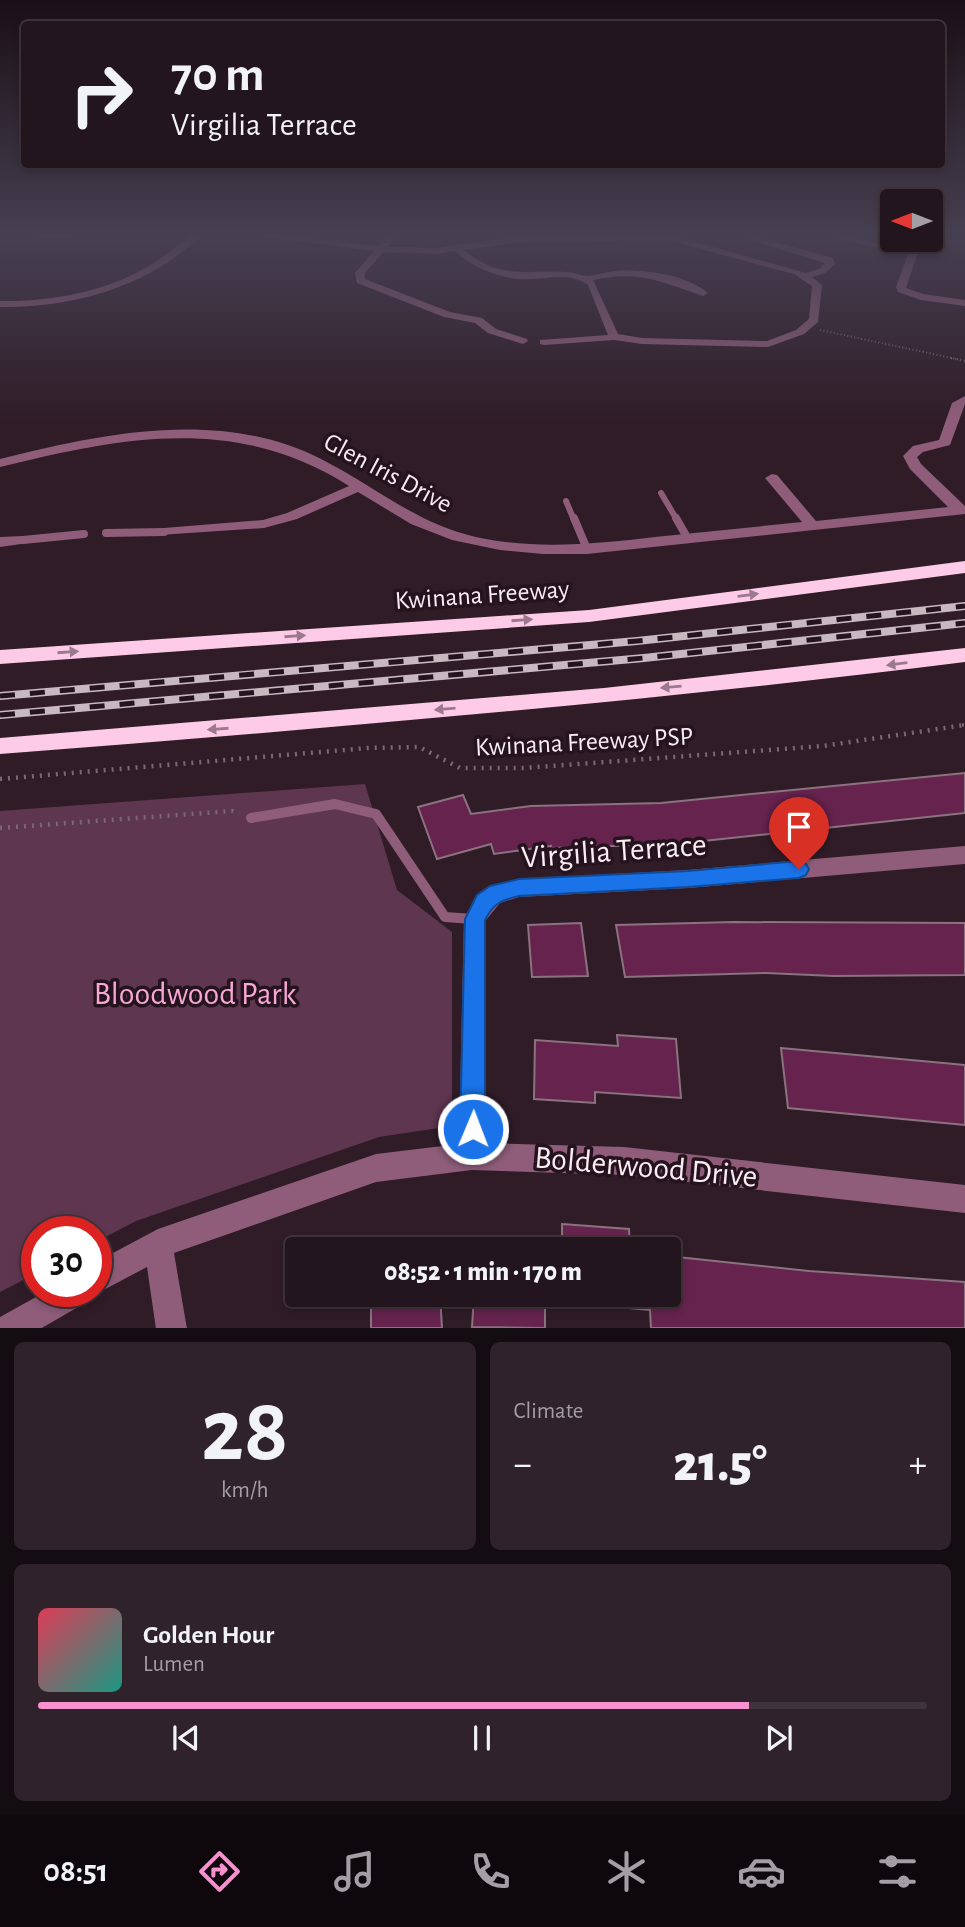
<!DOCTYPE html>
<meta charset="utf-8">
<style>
body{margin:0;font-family:"Alegreya Sans",sans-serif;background:#2f222a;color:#f1f3f6;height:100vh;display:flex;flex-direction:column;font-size:26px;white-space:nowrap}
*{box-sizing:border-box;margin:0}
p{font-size:23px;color:#a39fa4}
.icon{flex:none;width:38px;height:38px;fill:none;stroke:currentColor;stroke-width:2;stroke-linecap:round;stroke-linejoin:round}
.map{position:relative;height:1328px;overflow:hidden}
.panel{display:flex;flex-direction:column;gap:14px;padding:14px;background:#130c10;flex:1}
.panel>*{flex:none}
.hud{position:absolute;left:21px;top:21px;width:924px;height:147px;border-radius:7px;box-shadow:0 4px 10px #0003,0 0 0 2px #40343b;background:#23151d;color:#f1f3f6;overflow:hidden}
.needle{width:46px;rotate:270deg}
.fabs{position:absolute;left:880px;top:189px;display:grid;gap:14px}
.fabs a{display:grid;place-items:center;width:63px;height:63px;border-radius:7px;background:#23151d;box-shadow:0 4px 10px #0003,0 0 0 2px #40343b;font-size:35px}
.speed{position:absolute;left:21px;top:1216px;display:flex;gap:14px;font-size:35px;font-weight:700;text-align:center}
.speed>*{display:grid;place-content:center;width:91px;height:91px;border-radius:50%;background:#23151d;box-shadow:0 4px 10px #0003,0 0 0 2px #40343b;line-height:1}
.speed .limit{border:10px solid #d22;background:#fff;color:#111}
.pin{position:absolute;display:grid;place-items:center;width:60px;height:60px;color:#fff;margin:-72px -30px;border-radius:50% 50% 50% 0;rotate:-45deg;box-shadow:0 0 7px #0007}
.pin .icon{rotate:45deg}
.me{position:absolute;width:77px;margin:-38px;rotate:1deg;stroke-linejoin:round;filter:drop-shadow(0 0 5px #0008)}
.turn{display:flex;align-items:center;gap:24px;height:147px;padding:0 35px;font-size:32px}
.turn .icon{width:91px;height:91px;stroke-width:2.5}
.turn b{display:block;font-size:49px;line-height:60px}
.big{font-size:52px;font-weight:800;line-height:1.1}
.panel .widget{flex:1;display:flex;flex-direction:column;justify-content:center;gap:10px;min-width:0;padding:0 24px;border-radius:10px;background:#2f222a}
.panel .dial{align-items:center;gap:0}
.dial b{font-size:91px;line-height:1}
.song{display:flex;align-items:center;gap:21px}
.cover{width:84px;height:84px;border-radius:10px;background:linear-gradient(135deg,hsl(350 70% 55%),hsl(170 70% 35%))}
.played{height:7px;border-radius:4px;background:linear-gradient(90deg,#f790ce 80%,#40343b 80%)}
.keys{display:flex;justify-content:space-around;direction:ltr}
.heat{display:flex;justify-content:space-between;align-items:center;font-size:38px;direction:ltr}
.panel .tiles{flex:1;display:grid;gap:14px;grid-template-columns:1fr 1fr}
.widget:last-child{grid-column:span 2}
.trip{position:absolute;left:285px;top:1237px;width:396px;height:70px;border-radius:7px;background:#23151d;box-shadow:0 4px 10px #0003,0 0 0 2px #40343b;font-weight:800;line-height:70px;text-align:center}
.tab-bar{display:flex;height:112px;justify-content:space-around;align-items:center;background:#0e080c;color:#a39fa4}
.tab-bar .icon{width:49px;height:49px}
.tab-bar .selected{color:#f790ce}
.tab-bar b{font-size:32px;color:#f1f3f6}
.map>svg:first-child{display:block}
.green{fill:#5f364f}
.building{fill:#65234e;stroke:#8a727f;stroke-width:2}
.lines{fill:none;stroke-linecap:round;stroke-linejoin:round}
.path-far3{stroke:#7a6972;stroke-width:2;stroke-dasharray:1 2.5;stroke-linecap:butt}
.path-far2{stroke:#7a6972;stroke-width:2.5;stroke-dasharray:1 3.5;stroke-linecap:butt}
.path-far1{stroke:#7a6972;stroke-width:3.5;stroke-dasharray:2 5;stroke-linecap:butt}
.path{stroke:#7a6972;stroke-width:4.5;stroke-dasharray:2 6;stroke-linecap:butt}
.service-far2{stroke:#8f5d7a;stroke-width:6}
.service-far1{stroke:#8f5d7a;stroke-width:8}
.service{stroke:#8f5d7a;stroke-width:10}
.minor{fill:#8f5d7a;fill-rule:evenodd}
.motorway{fill:#fdcbe7;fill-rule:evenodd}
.rail-casing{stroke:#c8b9c1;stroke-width:8}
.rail{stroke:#25131e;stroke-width:5;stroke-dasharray:15;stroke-linecap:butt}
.oneway{fill:#9c788d}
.route{fill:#1a73e8;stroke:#114b97;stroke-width:2}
.labels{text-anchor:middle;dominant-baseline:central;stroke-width:7;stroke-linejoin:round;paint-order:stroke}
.street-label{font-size:26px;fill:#faecf3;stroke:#25131e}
.near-street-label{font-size:32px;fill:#faecf3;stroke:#25131e}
.near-park-label{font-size:32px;fill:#f7a7d6;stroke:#25131e}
</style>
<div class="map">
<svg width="965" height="1329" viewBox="0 0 965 1329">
<rect width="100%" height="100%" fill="#2f1c27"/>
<!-- green -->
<polygon class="green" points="365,784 397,890 452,932 452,1126 379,1137 136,1221 96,1242 96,1232 37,1232 37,1273 0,1292 0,811"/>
<!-- building -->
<g class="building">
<polygon points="965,773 965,813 675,844 551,848 551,846 494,854 491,844 437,859 418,807 463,795 471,814 531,806 661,803"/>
<polygon points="734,922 965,923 965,975 834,976 766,973 625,977 616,925"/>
<polygon points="581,923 588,976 532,977 528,925"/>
<polygon points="617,1035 676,1039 681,1098 595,1092 595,1103 534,1099 535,1040 618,1046"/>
<polygon points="781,1048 965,1065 965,1125 788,1108"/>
<polygon points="562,1224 629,1229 630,1250 562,1250"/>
<polygon points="668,1256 809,1271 965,1282 965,1328 651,1328 650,1310 597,1305 598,1295 668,1295"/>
<polygon points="371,1295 440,1295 442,1328 371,1328"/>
<polygon points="474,1295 545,1295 545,1328 472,1327"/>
</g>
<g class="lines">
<!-- path-far3 -->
<g class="path-far3">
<polyline points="0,237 17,235"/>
<polyline points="820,330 961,360"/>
</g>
<!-- path-far2 -->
<polyline class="path-far2" points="951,358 965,361"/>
<!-- path-far1 -->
<polyline class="path-far1" points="962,725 965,725"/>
<!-- path -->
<g class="path">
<polyline points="0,779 368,748 419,747 460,768 524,768 823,746 965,725"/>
<polyline points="0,828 232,811 239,814"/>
</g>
<!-- service-far2 -->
<g class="service-far2">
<polyline points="661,493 677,520"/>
<polyline points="566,501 574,520"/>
</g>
<!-- service-far1 -->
<g class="service-far1">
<polyline points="574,518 587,549"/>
<polyline points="676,518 688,539"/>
<polyline points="106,533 164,532"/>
<polyline points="23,540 84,534"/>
</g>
<!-- service -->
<polyline class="service" points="251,818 335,804 376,814 445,917 473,919"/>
<!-- minor -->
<g class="minor">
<polygon points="33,235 77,235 73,238 37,238"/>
<path d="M192,235L200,236C149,287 71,308 0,307V301C49,302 105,292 147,267C163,258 177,246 192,235Z"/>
<path d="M250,235H279L378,246L388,235H397L388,247L436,248L513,237L670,235L806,273L819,269L825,263L735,235H749L833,258L835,264L825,273L812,277L822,285L818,322L804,334L768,347L642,344L614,340L544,345L540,344V340L608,335L588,285C568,270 542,281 519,279C496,277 472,267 455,251L436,254L383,252L365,273V279L450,312L482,318L496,329L527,339L528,341L523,344L488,333L475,323L444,317L357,283L355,273L374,251ZM667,240L794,274L812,286L809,319L796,330L767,341L642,338L618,334L593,280C639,270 662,282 703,296L708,293C685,274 644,269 615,271C606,272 597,275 588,276C581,276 574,272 567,272C524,269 503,281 464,250L513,243Z"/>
<polygon points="818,235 837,235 910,249 914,240 922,240 906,288 923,294 965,300 965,306 921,300 898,292 896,287 908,254"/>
<path d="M965,396V404L950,445L923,452L917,457L921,464L965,506V514L587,554H543L500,550L452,540L411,524L358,492L297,519L264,528L159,535L157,532L164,528L263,520L287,513L349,486C237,414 122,437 0,467V459C103,433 221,408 321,459C373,485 417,524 476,537C535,550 595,544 655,537C704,532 753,527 802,522L765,478L772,474L777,475L816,521L948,507L910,469L903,456L913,446L939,440L952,403Z"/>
<polygon points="23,536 30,540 28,543 0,547 0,537"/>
<polygon points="965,846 965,864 688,888 519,897 500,903 486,920 486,1143 624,1147 965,1185 965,1213 624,1175 472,1170 376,1182 174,1253 187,1329 156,1329 147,1267 96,1294 90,1292 96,1292 96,1262 158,1229 376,1154 459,1144 464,919 475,898 484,890 519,879 688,870"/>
<polygon points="45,1292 89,1292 85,1303 40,1329 0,1329 0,1317"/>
</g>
<!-- motorway -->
<g class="motorway">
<polygon points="965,561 965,573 589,622 0,664 0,650 589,610"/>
<path d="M965,648V662C644,702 322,729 0,754V738L604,688Z"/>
</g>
<defs>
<g id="rail">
<polyline points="0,696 637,641 965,606"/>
<polyline points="0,715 644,658 965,623"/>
</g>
</defs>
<!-- rail casing -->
<use href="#rail" class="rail-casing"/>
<!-- rail -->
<use href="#rail" class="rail"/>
</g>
<!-- one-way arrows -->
<defs><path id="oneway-solid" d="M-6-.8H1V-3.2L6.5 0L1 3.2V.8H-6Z" transform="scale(1.75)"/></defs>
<g class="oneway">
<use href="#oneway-solid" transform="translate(748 595) rotate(-7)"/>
<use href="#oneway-solid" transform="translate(522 620) rotate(-4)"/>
<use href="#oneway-solid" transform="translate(295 636) rotate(-4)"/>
<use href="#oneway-solid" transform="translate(68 652) rotate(-4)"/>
<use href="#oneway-solid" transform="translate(897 664) rotate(173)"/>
<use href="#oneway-solid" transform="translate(671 687) rotate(175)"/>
<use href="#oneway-solid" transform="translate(445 709) rotate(175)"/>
<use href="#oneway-solid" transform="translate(218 729) rotate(176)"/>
</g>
<!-- sky -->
<linearGradient id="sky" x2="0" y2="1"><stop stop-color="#1a0f15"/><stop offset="0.56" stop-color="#474052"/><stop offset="1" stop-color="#474052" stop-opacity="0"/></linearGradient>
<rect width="965" height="421" fill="url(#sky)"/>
<!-- route -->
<path class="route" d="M799,861L806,864L809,869L806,875L799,878L688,887L519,896C501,900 493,904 485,920V1129L481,1138L473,1142L464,1138L460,1129L465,919L477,895L490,886L519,879L688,871Z"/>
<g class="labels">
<!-- street labels -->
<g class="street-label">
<text transform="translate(388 473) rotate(28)">Glen Iris Drive</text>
<text transform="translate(482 595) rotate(-4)">Kwinana Freeway</text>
<text transform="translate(584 742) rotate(-3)">Kwinana Freeway PSP</text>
</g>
<!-- near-street labels -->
<g class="near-street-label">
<text transform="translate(614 851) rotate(-4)">Virgilia Terrace</text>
<text transform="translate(646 1167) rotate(5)">Bolderwood Drive</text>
</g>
<!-- near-park labels -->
<g class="near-park-label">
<text x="195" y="994">Bloodwood Park</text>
</g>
</g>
</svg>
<div class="fabs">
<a><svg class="needle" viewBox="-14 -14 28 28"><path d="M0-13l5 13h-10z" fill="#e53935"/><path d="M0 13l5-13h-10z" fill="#a39fa4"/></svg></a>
</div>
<div class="speed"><div class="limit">30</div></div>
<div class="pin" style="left:799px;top:869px;background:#d93025"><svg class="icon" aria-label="arrive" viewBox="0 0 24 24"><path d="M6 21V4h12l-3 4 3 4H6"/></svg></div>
<svg class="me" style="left:473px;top:1129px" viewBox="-20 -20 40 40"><circle r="17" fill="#1a73e8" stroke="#fff" stroke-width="3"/><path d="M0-11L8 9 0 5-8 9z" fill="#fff"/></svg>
<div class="trip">08:52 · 1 min · 170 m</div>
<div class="hud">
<div class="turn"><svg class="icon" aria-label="right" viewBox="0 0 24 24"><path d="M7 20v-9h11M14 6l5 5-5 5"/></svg><div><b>70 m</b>Virgilia Terrace</div></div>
</div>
</div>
<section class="panel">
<div class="tiles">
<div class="widget dial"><b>28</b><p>km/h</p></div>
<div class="widget"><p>Climate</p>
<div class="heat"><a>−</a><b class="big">21.5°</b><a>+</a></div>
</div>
<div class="widget">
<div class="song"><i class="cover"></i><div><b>Golden Hour</b><p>Lumen</p></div></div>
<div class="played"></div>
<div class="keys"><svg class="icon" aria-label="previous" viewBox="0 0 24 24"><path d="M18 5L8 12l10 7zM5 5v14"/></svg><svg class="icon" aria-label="pause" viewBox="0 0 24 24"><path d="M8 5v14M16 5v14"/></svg><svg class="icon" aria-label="next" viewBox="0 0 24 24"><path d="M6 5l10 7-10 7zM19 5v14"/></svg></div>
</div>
</div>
</section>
<nav class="tab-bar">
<b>08:51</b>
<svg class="icon selected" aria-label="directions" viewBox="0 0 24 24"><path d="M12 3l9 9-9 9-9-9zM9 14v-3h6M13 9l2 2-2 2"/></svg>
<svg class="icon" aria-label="music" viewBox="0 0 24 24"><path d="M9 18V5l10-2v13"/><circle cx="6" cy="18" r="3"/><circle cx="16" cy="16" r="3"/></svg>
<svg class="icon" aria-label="phone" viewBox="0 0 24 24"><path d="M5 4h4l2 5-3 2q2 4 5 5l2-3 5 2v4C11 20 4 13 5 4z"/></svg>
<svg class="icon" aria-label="climate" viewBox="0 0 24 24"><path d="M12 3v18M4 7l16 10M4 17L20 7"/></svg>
<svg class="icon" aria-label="car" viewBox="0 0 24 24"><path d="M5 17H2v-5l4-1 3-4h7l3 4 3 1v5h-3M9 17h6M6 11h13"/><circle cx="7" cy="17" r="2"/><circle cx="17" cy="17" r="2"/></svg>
<svg class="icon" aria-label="filters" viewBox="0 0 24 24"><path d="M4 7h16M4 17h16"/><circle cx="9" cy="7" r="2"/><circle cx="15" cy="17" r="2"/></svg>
</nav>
